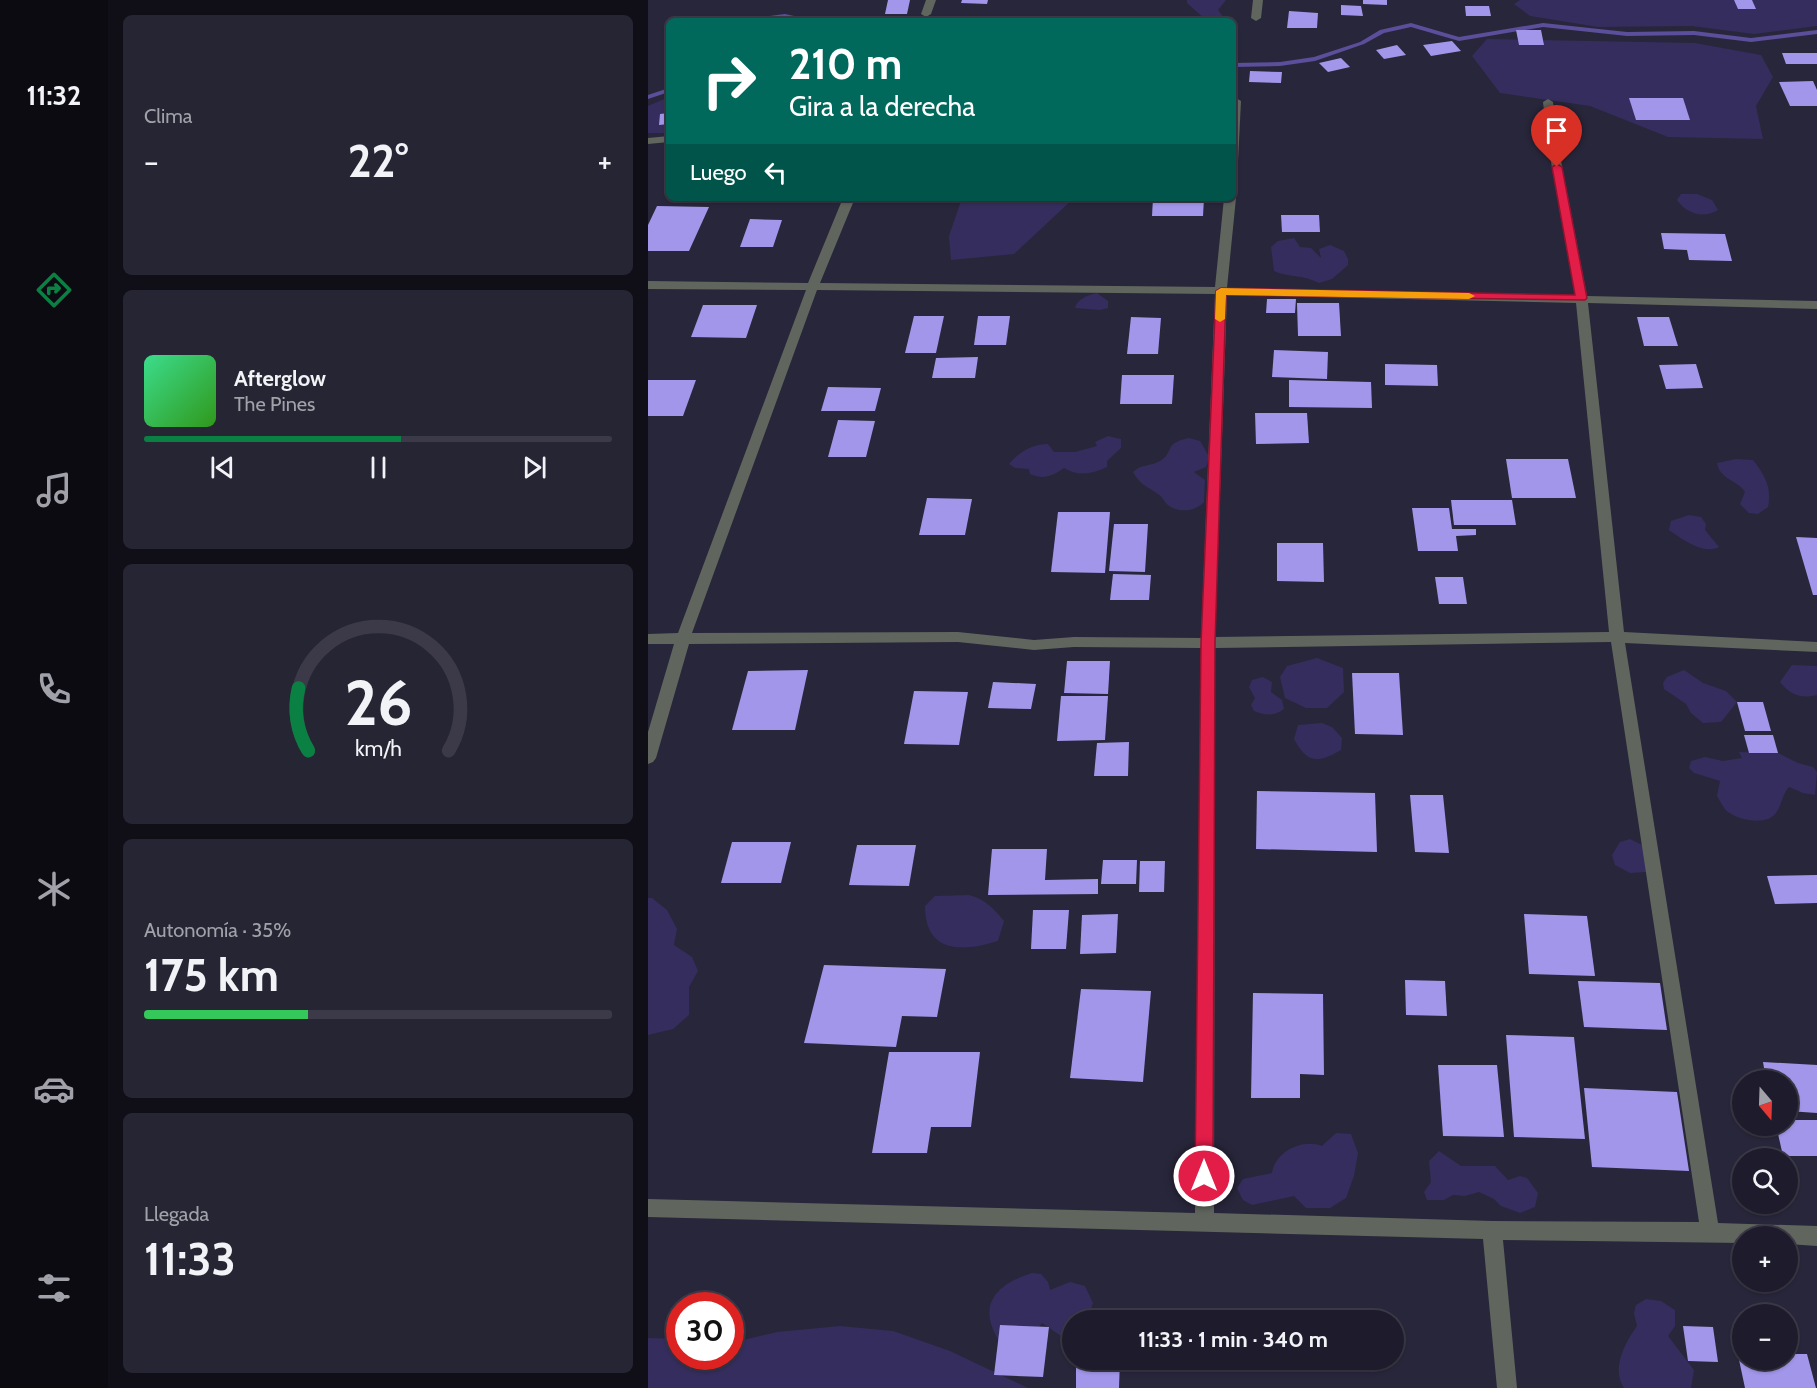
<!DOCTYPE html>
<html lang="es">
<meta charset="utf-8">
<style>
body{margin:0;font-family:Cabin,sans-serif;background:#262534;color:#f1f3f6;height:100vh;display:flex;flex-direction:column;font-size:22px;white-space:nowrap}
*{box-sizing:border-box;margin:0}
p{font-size:20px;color:#a1a1a9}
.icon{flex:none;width:33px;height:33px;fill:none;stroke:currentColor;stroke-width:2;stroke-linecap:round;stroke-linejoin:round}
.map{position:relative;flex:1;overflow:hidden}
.drawer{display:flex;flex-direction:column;gap:15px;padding:15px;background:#100f18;width:540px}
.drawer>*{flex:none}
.top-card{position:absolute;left:18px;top:18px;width:570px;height:183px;border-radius:9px;box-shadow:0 2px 4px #0004,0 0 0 2px #3c3a48;background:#00695c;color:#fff;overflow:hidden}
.needle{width:39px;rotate:161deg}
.tools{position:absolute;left:1084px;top:1070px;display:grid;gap:12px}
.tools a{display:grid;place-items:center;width:66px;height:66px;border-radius:50%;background:#1e1c2c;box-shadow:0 2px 4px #0004,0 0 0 2px #3c3a48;font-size:30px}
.speed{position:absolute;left:18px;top:1292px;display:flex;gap:12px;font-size:30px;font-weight:700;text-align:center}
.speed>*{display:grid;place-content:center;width:78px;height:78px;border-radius:50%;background:#1e1c2c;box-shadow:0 2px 4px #0004,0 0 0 2px #3c3a48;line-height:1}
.speed .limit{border:9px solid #d22;background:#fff;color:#111}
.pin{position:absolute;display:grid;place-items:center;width:51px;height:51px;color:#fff;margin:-62px -26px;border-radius:50% 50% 50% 0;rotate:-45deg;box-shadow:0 0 6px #0007}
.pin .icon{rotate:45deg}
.me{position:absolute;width:66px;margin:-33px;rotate:0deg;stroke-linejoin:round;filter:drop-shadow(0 0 4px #0008)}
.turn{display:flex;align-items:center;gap:21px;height:126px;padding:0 24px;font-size:27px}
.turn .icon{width:78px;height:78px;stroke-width:2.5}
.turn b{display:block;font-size:42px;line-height:51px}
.then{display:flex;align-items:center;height:57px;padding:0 24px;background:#0003;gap:12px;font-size:22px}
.big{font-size:45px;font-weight:700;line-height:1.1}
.drawer .card{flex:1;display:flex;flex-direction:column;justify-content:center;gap:9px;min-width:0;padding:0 21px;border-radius:9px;background:#262534}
.drawer .dial{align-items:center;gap:0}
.dial svg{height:156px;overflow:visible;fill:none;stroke:#3c3a48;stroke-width:7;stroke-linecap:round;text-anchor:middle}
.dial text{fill:#f1f3f6;stroke:none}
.song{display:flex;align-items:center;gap:18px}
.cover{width:72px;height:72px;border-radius:9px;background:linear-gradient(135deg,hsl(150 70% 55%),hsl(110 70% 35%))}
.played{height:6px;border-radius:3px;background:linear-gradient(90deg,#0b8043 55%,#3c3a48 55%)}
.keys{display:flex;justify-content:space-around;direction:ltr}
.heat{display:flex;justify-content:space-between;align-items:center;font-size:33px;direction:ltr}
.charge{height:9px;border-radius:4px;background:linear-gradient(90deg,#34c759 35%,#3c3a48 0)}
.trip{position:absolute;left:414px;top:1310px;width:342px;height:60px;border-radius:30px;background:#1e1c2c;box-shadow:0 2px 4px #0004,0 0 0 2px #3c3a48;font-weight:700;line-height:60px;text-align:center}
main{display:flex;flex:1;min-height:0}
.menu{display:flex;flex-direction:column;width:108px;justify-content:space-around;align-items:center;background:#0c0b12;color:#a1a1a9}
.menu .icon{width:42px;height:42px}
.menu .on{color:#0b8043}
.menu b{font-size:27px;color:#f1f3f6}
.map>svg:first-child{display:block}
.green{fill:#352d5d}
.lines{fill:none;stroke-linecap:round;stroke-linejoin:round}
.stream{fill:#5b4e9a;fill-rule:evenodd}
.building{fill:#a196e9}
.minor{fill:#60665d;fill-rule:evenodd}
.route{fill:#e11d48;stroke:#92132f;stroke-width:1.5}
.slow{fill:#f59e0b}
</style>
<main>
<nav class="menu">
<b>11:32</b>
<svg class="icon on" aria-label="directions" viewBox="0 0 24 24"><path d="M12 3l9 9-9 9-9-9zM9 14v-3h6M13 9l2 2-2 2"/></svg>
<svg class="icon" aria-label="music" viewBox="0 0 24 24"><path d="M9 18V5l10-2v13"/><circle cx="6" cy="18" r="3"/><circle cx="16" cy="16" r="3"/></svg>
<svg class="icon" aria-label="phone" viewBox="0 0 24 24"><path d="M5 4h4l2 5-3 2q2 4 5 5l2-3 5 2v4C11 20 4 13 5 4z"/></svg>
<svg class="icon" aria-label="climate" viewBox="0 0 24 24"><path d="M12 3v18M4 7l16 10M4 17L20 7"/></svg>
<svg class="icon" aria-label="car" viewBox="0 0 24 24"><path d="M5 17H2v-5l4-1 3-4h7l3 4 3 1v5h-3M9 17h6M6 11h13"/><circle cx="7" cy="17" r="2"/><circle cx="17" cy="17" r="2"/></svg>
<svg class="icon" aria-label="filters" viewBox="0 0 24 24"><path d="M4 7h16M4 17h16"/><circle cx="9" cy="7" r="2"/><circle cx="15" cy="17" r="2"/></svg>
</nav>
<section class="drawer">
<div class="card"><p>Clima</p>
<div class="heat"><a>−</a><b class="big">22°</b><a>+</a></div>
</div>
<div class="card">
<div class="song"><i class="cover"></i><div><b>Afterglow</b><p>The Pines</p></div></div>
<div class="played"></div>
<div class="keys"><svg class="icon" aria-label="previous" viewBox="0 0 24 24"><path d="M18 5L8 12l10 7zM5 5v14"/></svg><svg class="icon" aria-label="pause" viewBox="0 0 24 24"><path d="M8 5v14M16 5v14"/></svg><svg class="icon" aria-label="next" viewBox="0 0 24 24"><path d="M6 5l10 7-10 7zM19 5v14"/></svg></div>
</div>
<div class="card dial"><svg viewBox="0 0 100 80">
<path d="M14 69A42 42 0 1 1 86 69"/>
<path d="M14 69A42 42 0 0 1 9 37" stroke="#0b8043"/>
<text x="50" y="56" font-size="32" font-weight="700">26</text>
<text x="50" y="72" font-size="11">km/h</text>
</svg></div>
<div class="card"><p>Autonomía · 35%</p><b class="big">175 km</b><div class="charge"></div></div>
<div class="card"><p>Llegada</p><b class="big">11:33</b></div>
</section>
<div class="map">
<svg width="1169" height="1388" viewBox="0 0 1169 1388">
<rect width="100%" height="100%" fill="#28263a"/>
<!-- green -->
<g class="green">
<polygon points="539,0 578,0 570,10 577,19 558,20 539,3"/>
<polygon points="872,0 1169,0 1169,26 1106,34 1043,26 950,27 882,16 866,4"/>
<polygon points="839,39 1047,43 1113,55 1125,77 1108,106 1115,139 1020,137 942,106 852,93 824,56"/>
<polygon points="21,97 21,133 0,133 0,106"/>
<path d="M1033,194H1049L1064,200L1070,210C1055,219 1039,214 1029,200Z"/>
<polygon points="314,198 426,198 366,254 303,260 301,236"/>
<path d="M646,238L652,247L663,248L673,258L671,249L682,245L696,251L700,259V265L684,279L671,283C653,274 642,278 626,271L623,247L630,241Z"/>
<path d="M449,293L460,301V308L452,310L427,308C429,299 440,295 449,293Z"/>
<path d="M460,436L473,439V448L459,461V467C444,474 431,477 416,468C404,476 396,480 382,474L381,469L367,468L361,464C371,452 384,444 400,444L406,452H427L449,446L447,442Z"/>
<path d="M541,438L552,441L562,458L558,467L546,472L557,480L556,502C547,512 530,513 520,505C516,502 515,497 510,494C500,487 491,484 485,472C493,464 504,466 512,461C527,452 515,443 541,438Z"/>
<path d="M1088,459L1105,460C1117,475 1124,488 1120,507L1110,514L1101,513L1092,504L1097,492C1090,480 1072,480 1069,463Z"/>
<path d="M1041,515L1053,517L1058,524L1057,530L1071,547C1055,555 1034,539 1021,530L1023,521Z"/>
<polygon points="669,658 695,668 696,692 679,708 658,708 637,698 632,677 639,666"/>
<path d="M1144,665L1169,666V695C1152,699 1143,695 1132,682Z"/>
<polygon points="1036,670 1055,683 1078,691 1089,702 1073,722 1055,723 1043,713 1038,704 1016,689 1015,683 1019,677"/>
<path d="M615,677L624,682L623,692L634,700L636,709C627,716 617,716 606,711L603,705L607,698L601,687L604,680Z"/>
<path d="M674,723L684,727L694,738L693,750C669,764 659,763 646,739L650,725Z"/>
<path d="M1091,752L1130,753L1150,763L1165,767L1169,772L1167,795L1155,793L1141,787C1133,796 1134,808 1125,816C1114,825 1091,820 1080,812C1076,809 1072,801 1069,796L1072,781L1046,773L1041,768L1043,761L1057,757L1075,761L1094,758Z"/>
<polygon points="982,839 996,846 998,872 982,873 967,865 964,855 972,842"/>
<path d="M321,895C337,899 346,909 356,921L350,941C315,952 277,954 277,906L287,896Z"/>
<polygon points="0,898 4,898 19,910 29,929 26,945 44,957 50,971 41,987 41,1015 25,1029 0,1035"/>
<path d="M688,1133L703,1134L710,1153L706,1176L698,1198L682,1208H658L646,1196L604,1205L595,1200L589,1188L595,1179L624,1173C627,1152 654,1138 674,1146Z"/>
<polygon points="791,1151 813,1166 847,1166 860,1180 872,1176 879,1178 890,1193 887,1207 872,1213 853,1206 846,1199 831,1192 817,1196 805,1195 796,1200 779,1200 776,1192 783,1182 781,1161"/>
<path d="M384,1273L393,1274L400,1282L402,1290L422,1282L437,1286L445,1303L440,1318L438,1320H424V1334L413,1336L394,1323L385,1336L350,1339C329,1304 349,1284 384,1273Z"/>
<path d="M998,1299L1013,1301L1027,1310V1326L1020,1336L1046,1370L1043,1388H976C963,1368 977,1343 989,1326L986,1313L988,1305Z"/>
<polygon points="192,1326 245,1331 302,1351 380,1388 0,1388 0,1338 31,1339 32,1356 82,1356 83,1343 129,1332"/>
</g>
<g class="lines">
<!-- stream -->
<g class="stream">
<path d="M137,14L169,21C158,21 146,18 135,18C122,19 109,21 96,21L99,19Z"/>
<polygon points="763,23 811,37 895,23 979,32 1046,31 1103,38 1169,30 1169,34 1103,42 1046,35 979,36 895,27 811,41 763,27 736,33 716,44 667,61 632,66 585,67 585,63 632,62 666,57 712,42 732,30"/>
<polygon points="21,88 21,92 0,99 0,95"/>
</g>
</g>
<!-- building -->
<g class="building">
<polygon points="240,0 262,0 259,14 237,14"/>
<polygon points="314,0 340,0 339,4 313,3"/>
<polygon points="715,0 739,0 739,5 715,4"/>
<polygon points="1086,0 1104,0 1108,9 1090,9"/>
<polygon points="693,5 713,6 715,16 693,15"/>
<polygon points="817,6 841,6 843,16 818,16"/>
<polygon points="641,11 670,13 669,28 639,28"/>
<polygon points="868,30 893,30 896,45 871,45"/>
<polygon points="804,41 813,51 783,56 775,45"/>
<polygon points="749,45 758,55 736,59 728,50"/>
<polygon points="1134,53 1169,53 1169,64 1138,64"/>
<polygon points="693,58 702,67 680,72 671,63"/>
<polygon points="602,71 634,72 633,83 601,82"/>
<polygon points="1165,81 1169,90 1169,106 1142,106 1131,82"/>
<polygon points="981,98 1035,98 1042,120 988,120"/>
<polygon points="21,113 21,124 11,125 12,114"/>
<polygon points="505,198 556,198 555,216 504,216"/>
<polygon points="9,206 61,207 41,251 0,251 0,225"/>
<polygon points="633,215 671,215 672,232 634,232"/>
<polygon points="102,219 134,220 125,247 92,247"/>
<polygon points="1013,233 1077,234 1084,261 1041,260 1039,250 1016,249"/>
<polygon points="619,299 648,299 647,313 618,313"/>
<polygon points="649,303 691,303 693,336 650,336"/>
<polygon points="55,305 109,305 98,338 43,337"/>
<polygon points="266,316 296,316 288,353 257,353"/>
<polygon points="330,316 362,316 358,345 326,345"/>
<polygon points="483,317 513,318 510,354 479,354"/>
<polygon points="989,317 1021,317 1030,346 996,346"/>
<polygon points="626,350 680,352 679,379 624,377"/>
<polygon points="330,357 327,378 284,378 288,358"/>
<polygon points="737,364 789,365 790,386 737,385"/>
<polygon points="1048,364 1055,388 1018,389 1011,365"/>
<polygon points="474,375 526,375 524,404 472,404"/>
<polygon points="0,380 48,380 35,416 0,416"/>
<polygon points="641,380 723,382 724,408 641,407"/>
<polygon points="180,387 233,388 227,411 173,411"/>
<polygon points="607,413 659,413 661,443 608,444"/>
<polygon points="190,420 227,421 218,457 180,457"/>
<polygon points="858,459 920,459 928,498 864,498"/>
<polygon points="279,498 324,499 317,535 271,535"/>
<polygon points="803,500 864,500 868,525 806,525"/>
<polygon points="764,508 801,508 804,529 828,529 828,535 808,536 810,551 770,551"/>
<polygon points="410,512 462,512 457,573 403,572"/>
<polygon points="466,524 500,524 497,572 461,571"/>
<polygon points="1148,537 1169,538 1169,595 1165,595"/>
<polygon points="629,543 675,543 676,582 629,581"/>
<polygon points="465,574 503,575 501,600 462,600"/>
<polygon points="787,577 815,577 819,604 791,604"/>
<polygon points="419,661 462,661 460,694 416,693"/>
<polygon points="160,670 147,730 84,730 100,671"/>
<polygon points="704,673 751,673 755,735 707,734"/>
<polygon points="345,682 388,684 383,709 340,708"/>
<polygon points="266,691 320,692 311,745 256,744"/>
<polygon points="413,696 460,696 457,740 409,741"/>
<polygon points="1089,702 1115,702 1123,731 1097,731"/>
<polygon points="1096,735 1125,735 1130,753 1101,753"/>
<polygon points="481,742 480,776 446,776 449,743"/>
<polygon points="609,791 727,793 729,852 608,849"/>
<polygon points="762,795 795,795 801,853 767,852"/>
<polygon points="84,842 143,842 133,883 73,883"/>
<polygon points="209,845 268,845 261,886 201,885"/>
<polygon points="344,849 399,849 397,880 450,879 450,894 340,895"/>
<polygon points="455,860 489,860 488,884 453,884"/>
<polygon points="492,861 517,861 516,892 491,892"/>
<polygon points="1169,875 1169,903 1127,904 1119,876"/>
<polygon points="385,910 421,910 418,949 383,949"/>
<polygon points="470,914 468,953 432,954 434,915"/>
<polygon points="876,914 939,916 947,976 881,974"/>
<polygon points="176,965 298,969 289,1017 254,1016 248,1047 156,1043"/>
<polygon points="757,980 797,981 799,1016 758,1015"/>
<polygon points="930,981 1012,983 1019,1030 936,1027"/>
<polygon points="433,989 503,991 495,1082 422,1078"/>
<polygon points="605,993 675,994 676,1075 652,1074 652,1098 603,1098"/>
<polygon points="858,1035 926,1037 937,1139 866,1137"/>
<polygon points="241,1052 332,1052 323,1127 283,1127 279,1153 224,1153"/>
<polygon points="1115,1062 1169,1065 1169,1113 1140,1111 1140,1080 1118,1080"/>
<polygon points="790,1065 849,1065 856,1137 795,1136"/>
<polygon points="936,1088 1029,1092 1041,1171 944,1167"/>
<polygon points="1140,1120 1169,1120 1169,1156 1135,1156 1128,1125 1140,1125"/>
<polygon points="352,1325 401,1327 395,1377 346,1375"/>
<polygon points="1035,1326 1065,1327 1070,1362 1040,1361"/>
<polygon points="1140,1354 1159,1354 1168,1388 1097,1388 1090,1355 1095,1355 1095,1359 1140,1359"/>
<polygon points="428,1359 472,1359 471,1388 428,1388"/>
</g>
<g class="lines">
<!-- minor -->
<g class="minor">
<polygon points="278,0 288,0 283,14 278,17 273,14"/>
<polygon points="605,0 615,0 613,18 608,21 603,18"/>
<polygon points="588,98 593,101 590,161 585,164 585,99"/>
<path d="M900,99L905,102L910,145L939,296L1169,301V309L940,303L976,632L1169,642V652L977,643L1070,1223L1169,1226V1246L1140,1244V1236H1095V1243L855,1240L869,1388H849L835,1239L0,1217V1199L547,1213L553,648L426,647L386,650L310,642L41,644L8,758L5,762L0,764V732L26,644H0V634L30,633L158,290L0,289V281L160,283L195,198H207L172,283L567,287L576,198H585V195L588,198L579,288L927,296L900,145L895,102ZM169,290L567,294L553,638L426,637L386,640L310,632L44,633ZM579,295L928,303L961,632L567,637ZM963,642L1051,1222L844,1221L566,1213L567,648Z"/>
<polygon points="21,136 21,142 0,144 0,138"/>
</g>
</g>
<!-- route -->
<polygon class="route" points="909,164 914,167 939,298 937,300 578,295 567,643 565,1176 562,1182 556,1184 550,1182 547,1176 553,643 568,291 573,288 927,295 904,167"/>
<!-- slow -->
<polygon class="slow" points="573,288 821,293 827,296 821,299 578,295 577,319 572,322 567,319 568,291"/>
</svg>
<div class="tools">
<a><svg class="needle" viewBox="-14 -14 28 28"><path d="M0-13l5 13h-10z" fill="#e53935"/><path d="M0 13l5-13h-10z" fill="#a1a1a9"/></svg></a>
<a><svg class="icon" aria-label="search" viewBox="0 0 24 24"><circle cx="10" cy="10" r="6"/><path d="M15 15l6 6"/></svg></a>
<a>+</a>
<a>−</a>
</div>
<div class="speed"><div class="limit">30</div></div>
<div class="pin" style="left:909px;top:167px;background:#d93025"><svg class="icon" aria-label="arrive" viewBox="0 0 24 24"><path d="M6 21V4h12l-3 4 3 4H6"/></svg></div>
<svg class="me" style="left:556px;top:1176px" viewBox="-20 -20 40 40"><circle r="17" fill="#e11d48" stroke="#fff" stroke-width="3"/><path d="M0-11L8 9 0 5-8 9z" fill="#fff"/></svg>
<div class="trip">11:33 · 1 min · 340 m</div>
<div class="top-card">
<div class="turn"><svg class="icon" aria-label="right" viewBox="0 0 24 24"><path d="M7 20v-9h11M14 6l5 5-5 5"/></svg><div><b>210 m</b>Gira a la derecha</div></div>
<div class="then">Luego<svg class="icon" aria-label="left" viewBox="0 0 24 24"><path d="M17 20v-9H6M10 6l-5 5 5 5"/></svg></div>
</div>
</div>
</main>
